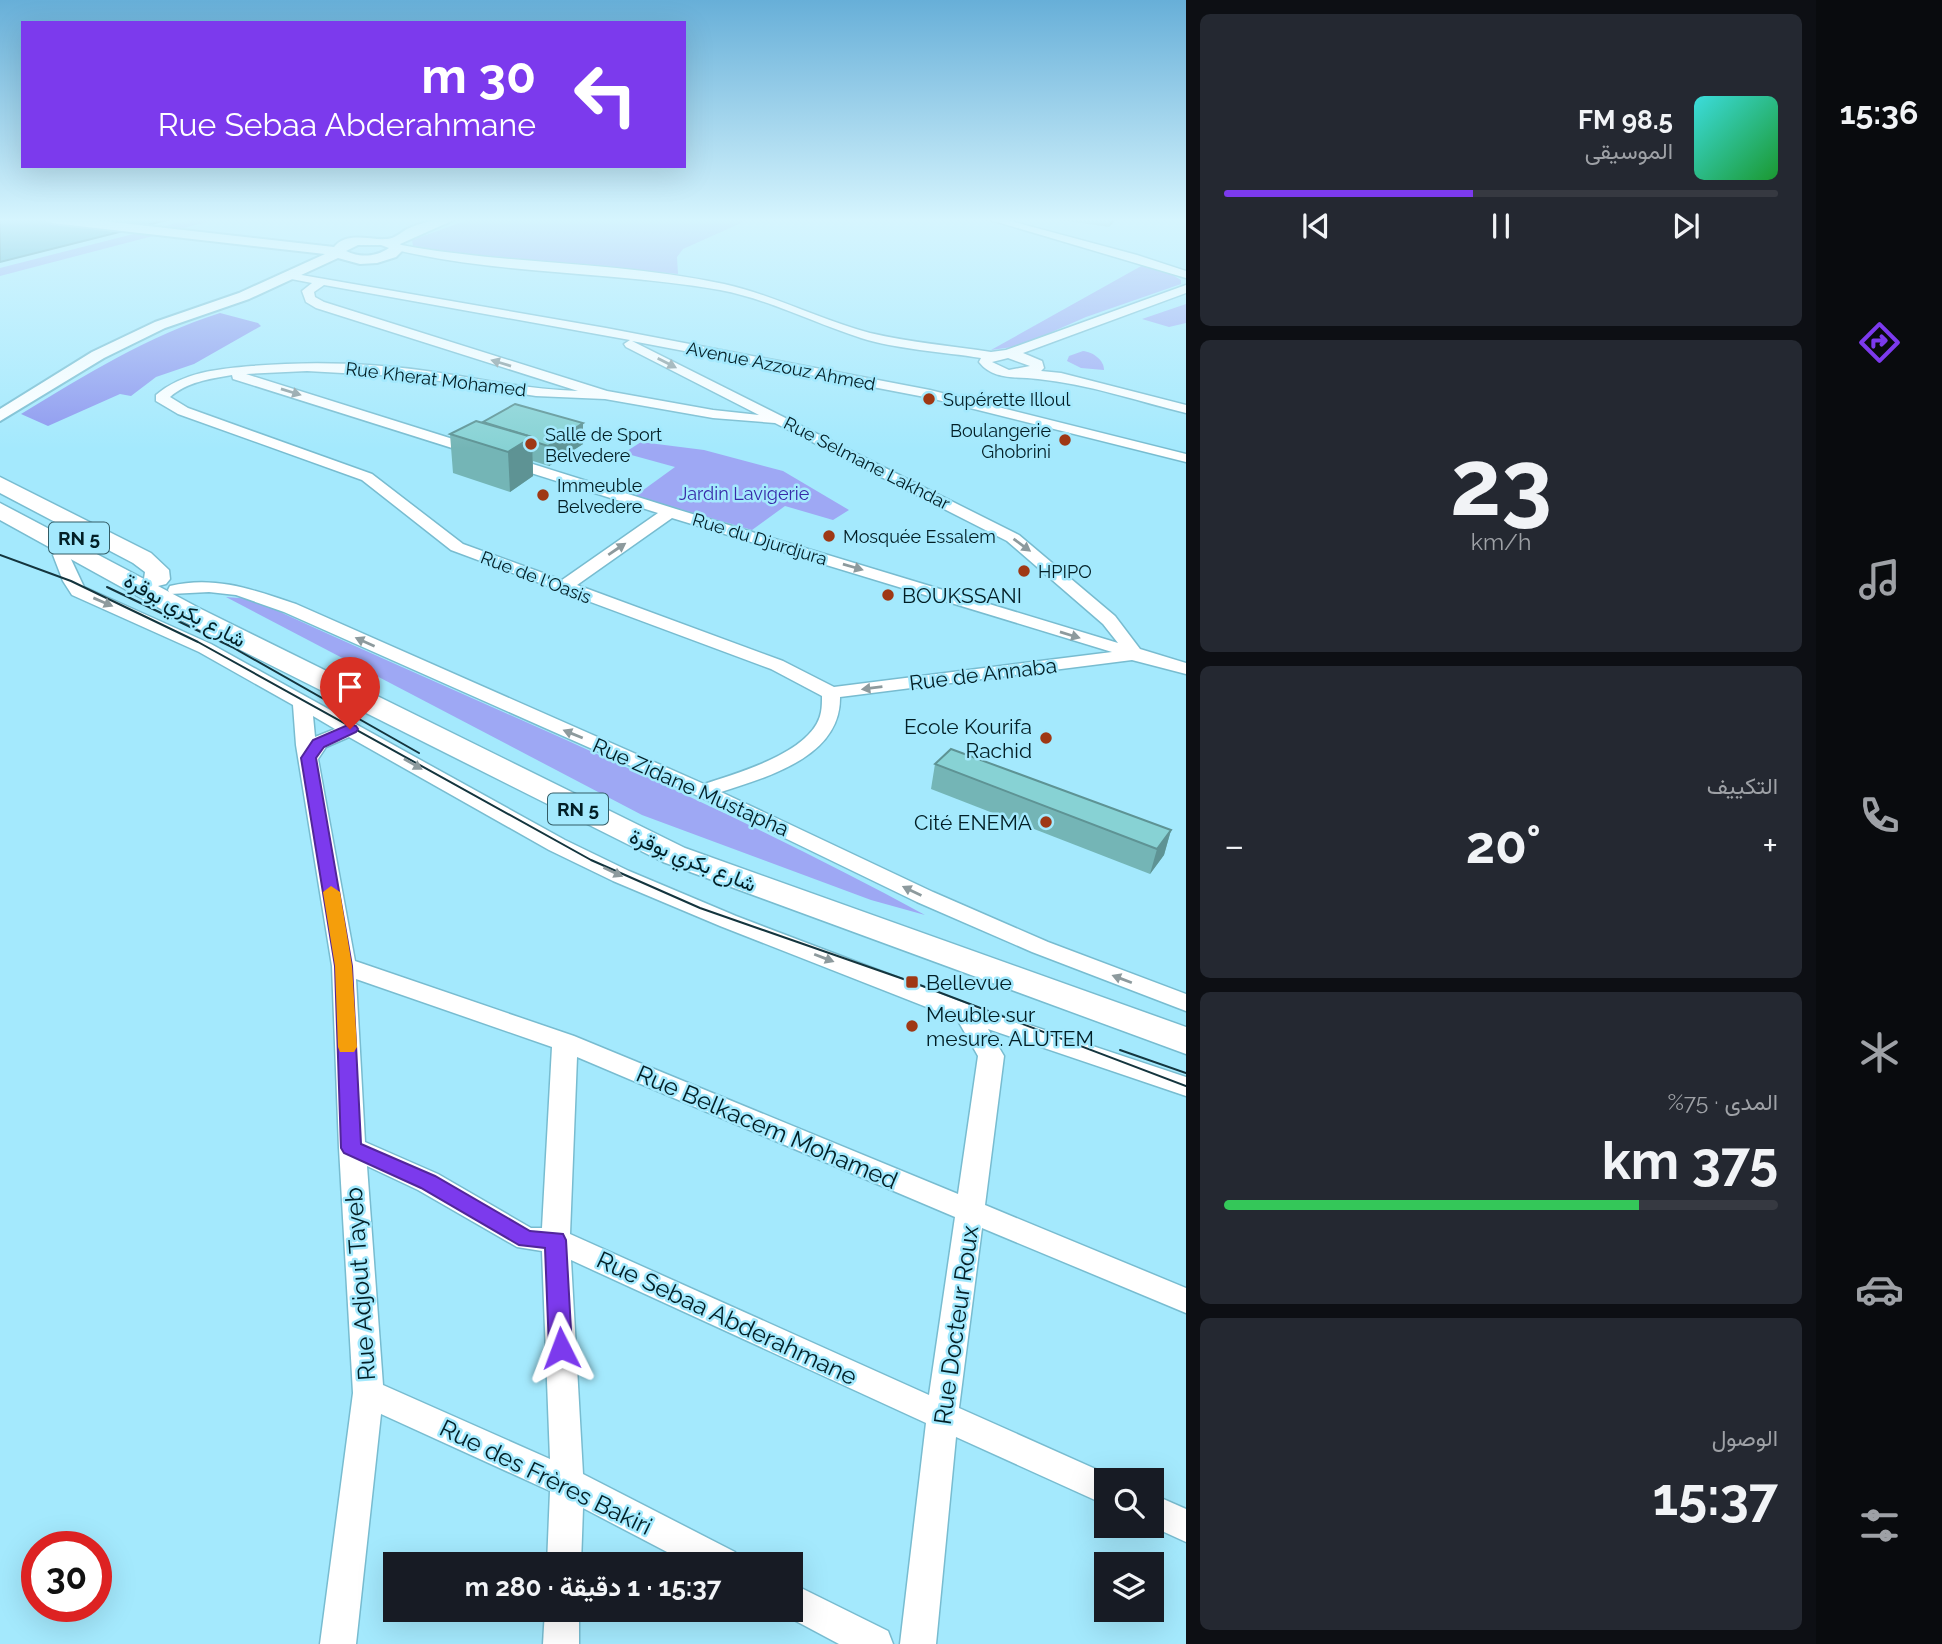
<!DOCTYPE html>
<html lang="ar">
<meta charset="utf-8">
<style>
body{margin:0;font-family:Raleway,Vazirmatn,sans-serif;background:#242831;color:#f1f3f6;direction:rtl;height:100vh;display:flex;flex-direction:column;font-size:26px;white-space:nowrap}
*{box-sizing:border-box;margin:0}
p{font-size:23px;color:#9ea1a6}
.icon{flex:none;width:38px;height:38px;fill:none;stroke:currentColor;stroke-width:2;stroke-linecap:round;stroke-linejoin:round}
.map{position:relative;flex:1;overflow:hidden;direction:ltr}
.panel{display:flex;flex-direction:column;gap:14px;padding:14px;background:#0d0f14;width:630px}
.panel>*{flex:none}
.hud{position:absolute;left:21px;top:21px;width:665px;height:147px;border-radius:0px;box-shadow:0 7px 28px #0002;direction:rtl;background:#7c3aed;color:#fff;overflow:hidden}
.controls{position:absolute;left:1094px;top:1468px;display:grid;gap:14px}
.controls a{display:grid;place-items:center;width:70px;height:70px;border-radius:0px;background:#171b24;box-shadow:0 7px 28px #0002;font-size:35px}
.speed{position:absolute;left:21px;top:1531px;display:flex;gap:14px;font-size:35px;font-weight:700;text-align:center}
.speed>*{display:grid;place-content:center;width:91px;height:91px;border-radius:50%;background:#171b24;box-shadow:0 7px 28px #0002;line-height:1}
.speed .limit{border:10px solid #d22;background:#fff;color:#111}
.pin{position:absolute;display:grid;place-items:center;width:60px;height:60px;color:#fff;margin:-72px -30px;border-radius:50% 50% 50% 0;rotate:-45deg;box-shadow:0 0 7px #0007}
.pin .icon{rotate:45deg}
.me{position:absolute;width:77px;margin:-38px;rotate:357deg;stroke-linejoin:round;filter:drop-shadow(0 0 5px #0008)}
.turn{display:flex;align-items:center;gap:24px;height:147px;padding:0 35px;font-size:32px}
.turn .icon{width:91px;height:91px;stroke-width:2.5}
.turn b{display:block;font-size:49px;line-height:60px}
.big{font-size:52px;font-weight:700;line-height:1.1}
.panel .widget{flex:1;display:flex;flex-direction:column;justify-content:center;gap:10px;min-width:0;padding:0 24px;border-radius:10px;background:#242831}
.panel .dial{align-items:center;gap:0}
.dial b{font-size:91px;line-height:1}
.song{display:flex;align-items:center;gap:21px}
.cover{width:84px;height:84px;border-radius:10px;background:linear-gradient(135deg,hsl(180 70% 55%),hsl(130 70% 35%))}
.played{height:7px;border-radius:4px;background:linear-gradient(90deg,#7c3aed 45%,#363941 45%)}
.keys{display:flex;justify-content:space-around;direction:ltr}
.heat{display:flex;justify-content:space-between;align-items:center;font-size:38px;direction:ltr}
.charge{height:10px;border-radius:5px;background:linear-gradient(90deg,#34c759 75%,#363941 0)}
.trip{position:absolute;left:383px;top:1552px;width:420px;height:70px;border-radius:0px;background:#171b24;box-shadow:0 7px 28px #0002;font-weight:700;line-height:70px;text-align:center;direction:rtl}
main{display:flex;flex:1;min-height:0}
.dock{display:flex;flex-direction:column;width:126px;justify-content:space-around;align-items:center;background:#090b0e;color:#9ea1a6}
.dock .icon{width:49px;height:49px}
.dock .on{color:#7c3aed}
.dock b{font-size:32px;color:#f1f3f6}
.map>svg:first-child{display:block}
.green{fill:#9ea8f4}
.forest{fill:#8d97ef}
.water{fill:#46a8c1;stroke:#327f92;stroke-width:2}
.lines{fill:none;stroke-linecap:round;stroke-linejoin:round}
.minor-casing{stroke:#78bcd0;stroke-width:3}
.major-casing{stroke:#78bcd0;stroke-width:4}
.highway-casing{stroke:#78bcd0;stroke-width:3}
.minor{fill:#fff;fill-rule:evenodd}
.major{fill:#fff;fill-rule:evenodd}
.highway{fill:#fff;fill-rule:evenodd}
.tram{stroke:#14353e;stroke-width:2}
.wall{fill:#74b5b6}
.shaded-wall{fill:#5e9394}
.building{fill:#87d2d4;stroke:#5e9394;stroke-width:2}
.oneway{fill:#8d9a9d}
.route{fill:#7c3aed;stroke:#51269a;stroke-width:2}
.slow{fill:#f59e0b}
.poi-dot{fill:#9f3815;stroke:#a4e9fd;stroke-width:2.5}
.labels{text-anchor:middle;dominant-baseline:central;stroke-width:5;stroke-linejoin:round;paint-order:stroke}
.far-street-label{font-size:18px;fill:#021f26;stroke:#a4e9fd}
.far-poi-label{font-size:18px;fill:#021f26;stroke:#a4e9fd;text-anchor:start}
.far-park-label{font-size:18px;fill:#3729a8;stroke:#a4e9fd}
.shield{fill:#a4e9fd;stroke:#335c66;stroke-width:2}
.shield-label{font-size:19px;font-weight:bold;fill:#021f26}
.poi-label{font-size:21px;fill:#021f26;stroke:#a4e9fd;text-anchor:start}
.street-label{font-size:21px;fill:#021f26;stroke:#a4e9fd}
.near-street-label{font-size:24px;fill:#021f26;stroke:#a4e9fd}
</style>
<main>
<nav class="dock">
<b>15:36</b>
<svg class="icon on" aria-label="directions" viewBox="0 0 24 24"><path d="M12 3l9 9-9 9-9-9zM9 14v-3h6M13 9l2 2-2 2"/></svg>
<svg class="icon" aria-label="music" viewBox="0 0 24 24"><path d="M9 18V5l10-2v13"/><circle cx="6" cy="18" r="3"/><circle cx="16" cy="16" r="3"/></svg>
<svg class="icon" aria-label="phone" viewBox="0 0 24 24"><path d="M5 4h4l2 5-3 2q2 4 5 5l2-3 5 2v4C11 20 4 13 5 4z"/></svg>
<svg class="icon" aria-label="climate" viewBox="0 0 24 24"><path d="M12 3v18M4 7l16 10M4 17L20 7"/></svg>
<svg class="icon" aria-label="car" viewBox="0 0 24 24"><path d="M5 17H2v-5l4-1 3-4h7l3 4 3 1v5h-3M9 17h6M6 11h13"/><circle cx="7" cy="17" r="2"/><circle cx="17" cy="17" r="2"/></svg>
<svg class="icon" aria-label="filters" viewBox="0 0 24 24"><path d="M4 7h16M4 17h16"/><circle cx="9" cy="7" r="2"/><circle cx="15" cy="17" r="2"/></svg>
</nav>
<section class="panel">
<div class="widget">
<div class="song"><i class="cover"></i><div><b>98.5 FM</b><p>الموسيقى</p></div></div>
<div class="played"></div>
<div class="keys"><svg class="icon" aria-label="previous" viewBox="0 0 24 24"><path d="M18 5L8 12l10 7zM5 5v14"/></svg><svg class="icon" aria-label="pause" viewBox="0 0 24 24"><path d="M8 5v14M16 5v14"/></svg><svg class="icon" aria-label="next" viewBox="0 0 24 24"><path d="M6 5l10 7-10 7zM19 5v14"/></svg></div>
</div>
<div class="widget dial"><b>23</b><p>km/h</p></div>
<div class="widget"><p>التكييف</p>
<div class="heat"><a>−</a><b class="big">20°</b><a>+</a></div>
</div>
<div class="widget"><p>المدى · 75%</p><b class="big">375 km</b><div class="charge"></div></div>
<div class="widget"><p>الوصول</p><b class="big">15:37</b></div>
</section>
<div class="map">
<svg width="1186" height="1644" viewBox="0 0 1186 1644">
<rect width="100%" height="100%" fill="#a4e9fd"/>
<!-- green -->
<g class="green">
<polygon points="192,219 218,219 0,276 0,268"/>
<polygon points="471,219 750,219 683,249 677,257 678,274 428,250 413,246 412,240"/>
<polygon points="1143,265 1171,274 1181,280 1181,284 1086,317 1020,346 991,350"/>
<polygon points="1186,304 1186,323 1169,327 1142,319"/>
<path d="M1083,351C1093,352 1104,360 1104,370L1081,368L1067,361L1069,356Z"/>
<polygon points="641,442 704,450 783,471 849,510 833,520 785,506 752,530 635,496 675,467 624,453"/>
<path d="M226,597L252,599C477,703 707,796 925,915L871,900L642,815Z"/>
</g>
<!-- forest -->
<path class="forest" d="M220,313L258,323L261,326L194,364L156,377L131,396L120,394L48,426L21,414C85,375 148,336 220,313Z"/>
<!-- water -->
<polygon class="water" points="0,219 171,219 0,262"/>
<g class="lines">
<defs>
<g id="minor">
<polygon points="987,219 1003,219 1137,255 1186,271 1186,278"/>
<path d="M396,244C504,265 616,261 724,284C774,295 820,320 870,333C909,342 951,346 991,352L1006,350L1186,285V293L1023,353L1042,361L1044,368L1041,371L1061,373L1186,405V413C1137,401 1088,384 1038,379C1017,376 994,381 979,362L981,358C944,352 895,349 861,338C814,323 768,299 720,290C611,271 499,275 392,249V245ZM1008,358L1030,366L1009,370L992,362Z"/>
<path d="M290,273L606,328L930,390L1186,454V462L930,398L632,341L1019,535L1115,616L1140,649L1186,663V674L1132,660L840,697C841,757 767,777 721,792L933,892L1048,942L1186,994V1011L1032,952L917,902L696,795L284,612L236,595L209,592L170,594L168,590L170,586C215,575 254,590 296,604L704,784C737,773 814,752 821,712C822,707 822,701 822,696L771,669L451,550L362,480L178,414L156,401V395C183,372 218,369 252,366C312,361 374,363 434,372C482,379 529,390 578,391L316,308L306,302L302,291L312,283L286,278L284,276ZM324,285L630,340L624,344L626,347L759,415L713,410L607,391L324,302L315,297L314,292ZM307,371L414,377L536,396L605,399L713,418L775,423L1007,541L1103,624L1118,643L676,509L246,374ZM232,375L233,379L658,513L562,580L463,544L372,474L188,408L170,397C187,382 209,379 232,375ZM672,518L1112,652L834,687L783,661L577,585Z"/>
<path d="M61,550L69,555L84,587L211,644L565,840L629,871L736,916L975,1007L1186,1077V1096L988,1029L1004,1056L985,1205L1186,1288V1313L982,1228L959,1408L1118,1479L1106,1480V1505L956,1437L936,1644H900L926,1423L571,1260L583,1474L735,1552L740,1564H690L583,1508L581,1564H547L550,1491L381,1414L356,1644H320L353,1393L339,1148L332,966L296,745L293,705L199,652L72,595L63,581L53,555ZM313,716L335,729L315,737ZM349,737L549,850L613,881L720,926L957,1019L978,1056L958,1194L574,1036L355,961L318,759L326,747ZM356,979L552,1047L542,1228H531L438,1174L365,1142ZM577,1057L955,1217L929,1395L570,1234ZM367,1166L418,1190L517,1247L542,1251L550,1459L383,1385Z"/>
<polygon points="1152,1494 1186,1509 1186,1542 1151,1526"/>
<polygon points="791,1583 888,1631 893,1644 839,1644 779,1612 778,1610 791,1610"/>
<polygon points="545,1610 579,1610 579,1644 543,1644"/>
</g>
<path id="major" d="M46,219H86L334,247C348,229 376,243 392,238C397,236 402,232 407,229C423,222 439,218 456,219L400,244L404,249L396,257L377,263L360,264L338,258L249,299L165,328L104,358L0,421V409L92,352L155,322L239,293L325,254L52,223ZM358,245H381L389,248C376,257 360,258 346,251Z"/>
<polygon id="highway" points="0,477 151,553 169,570 170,579 166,584 158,586 199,608 685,848 1186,1027 1186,1054 663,862 181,620 0,520 0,503 144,579 145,572 133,563 0,493"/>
</defs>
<!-- minor casing -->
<use href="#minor" class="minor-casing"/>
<!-- major casing -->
<use href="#major" class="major-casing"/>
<!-- highway casing -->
<use href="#highway" class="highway-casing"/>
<!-- minor -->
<use href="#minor" class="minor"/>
<!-- major -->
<use href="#major" class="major"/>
<!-- highway -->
<use href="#highway" class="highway"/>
<!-- tram -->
<g class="tram">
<polyline points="0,555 71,581 198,642 591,860 700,908 912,982 1186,1086"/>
<polyline points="107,587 232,647 419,753"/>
<polyline points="1120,1050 1186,1073"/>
</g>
</g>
<!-- wall -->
<g class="wall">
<polygon points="1054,219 1117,219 1109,227"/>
<polygon points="483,422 583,423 583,444 549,466 533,461 533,476 510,492 453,473 450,434"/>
<polygon points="935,764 1171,830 1164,855 1150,874 931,789"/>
</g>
<!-- shaded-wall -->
<g class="shaded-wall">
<polygon points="1111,219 1117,219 1109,227"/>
<polygon points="583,423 583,444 549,466 548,446"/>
<polygon points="532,437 533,476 510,492 508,452"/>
<polygon points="1171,830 1164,855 1150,874 1157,849"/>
</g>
<!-- building -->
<g class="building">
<polygon points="515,404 583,423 548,446 532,441 532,437 483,422"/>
<polygon points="476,421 532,437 508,452 450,434"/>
<polygon points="951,749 1171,830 1157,849 935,764"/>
</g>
<!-- one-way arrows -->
<defs><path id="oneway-solid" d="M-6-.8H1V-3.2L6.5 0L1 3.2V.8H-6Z" transform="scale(1.75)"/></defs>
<g class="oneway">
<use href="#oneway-solid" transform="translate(501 363) rotate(-163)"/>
<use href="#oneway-solid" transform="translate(667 363) rotate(27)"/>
<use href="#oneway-solid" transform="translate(291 392) rotate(17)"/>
<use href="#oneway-solid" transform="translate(1022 545) rotate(36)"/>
<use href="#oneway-solid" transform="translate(617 549) rotate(-34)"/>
<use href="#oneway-solid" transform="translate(853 567) rotate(16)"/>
<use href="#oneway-solid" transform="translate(103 602) rotate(23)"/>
<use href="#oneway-solid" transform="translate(1070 635) rotate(17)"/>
<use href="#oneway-solid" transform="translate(365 642) rotate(-156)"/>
<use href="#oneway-solid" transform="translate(872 688) rotate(173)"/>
<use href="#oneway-solid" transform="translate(573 734) rotate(-158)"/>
<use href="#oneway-solid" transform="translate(413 764) rotate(30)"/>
<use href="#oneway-solid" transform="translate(613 872) rotate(25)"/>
<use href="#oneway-solid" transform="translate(912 891) rotate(-154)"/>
<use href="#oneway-solid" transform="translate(824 958) rotate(21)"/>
<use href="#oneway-solid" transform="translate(1122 979) rotate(-159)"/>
</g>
<!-- sky -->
<linearGradient id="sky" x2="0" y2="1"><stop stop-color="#67afd8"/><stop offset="0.49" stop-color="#d6f5fe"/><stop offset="1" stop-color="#d6f5fe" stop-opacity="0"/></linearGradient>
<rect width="1186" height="449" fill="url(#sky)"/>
<!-- route -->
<polygon class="route" points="350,724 356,726 358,729 356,732 324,747 316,758 352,966 361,1144 435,1176 530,1231 563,1234 566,1240 572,1348 569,1355 561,1358 552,1355 549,1348 545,1248 519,1245 421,1188 344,1153 341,1148 335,966 301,758 313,740"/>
<!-- slow -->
<polygon class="slow" points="331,886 340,892 352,966 357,1047 354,1052 340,1052 338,1047 335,966 323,892"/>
<!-- markers -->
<g class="poi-dot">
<circle cx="929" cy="399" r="7"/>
<circle cx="1065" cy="440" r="7"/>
<circle cx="531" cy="444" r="7"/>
<circle cx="543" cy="495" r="7"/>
<circle cx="829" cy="536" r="7"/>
<circle cx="1024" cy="571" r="7"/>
<circle cx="888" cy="595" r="7"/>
<circle cx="1046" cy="738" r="7"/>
<circle cx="1046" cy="822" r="7"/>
<rect x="905" y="975" width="14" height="14" rx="3.5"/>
<circle cx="912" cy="1026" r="7"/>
</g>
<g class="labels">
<!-- far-street labels -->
<g class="far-street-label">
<text transform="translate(781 366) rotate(11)">Avenue Azzouz Ahmed</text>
<text transform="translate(436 379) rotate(7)">Rue Kherat Mohamed</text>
<text transform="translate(867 463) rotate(27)">Rue Selmane Lakhdar</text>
<text transform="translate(760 539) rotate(17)">Rue du Djurdjura</text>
<text transform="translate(536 577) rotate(21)">Rue de l'Oasis</text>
</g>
<!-- far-poi labels -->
<g class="far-poi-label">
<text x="943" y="399">Supérette Illoul</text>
<text x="1051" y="430" text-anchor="end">Boulangerie<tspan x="1051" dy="21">Ghobrini</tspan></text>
<text x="545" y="434">Salle de Sport<tspan x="545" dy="21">Belvedere</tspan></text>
<text x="557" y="485">Immeuble<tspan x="557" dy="21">Belvedere</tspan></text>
<text x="843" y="536">Mosquée Essalem</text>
<text x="1038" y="571">HPIPO</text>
</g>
<!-- far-park labels -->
<g class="far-park-label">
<text x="744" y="493">Jardin Lavigerie</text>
</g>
<!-- shield labels -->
<g class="shield">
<rect x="49" y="522.5" width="60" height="31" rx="5"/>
<rect x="548" y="793.5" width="60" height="31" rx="5"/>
</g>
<g class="shield-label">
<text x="79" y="538">RN 5</text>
<text x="578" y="809">RN 5</text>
</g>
<!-- poi labels -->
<g class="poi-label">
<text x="902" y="595">BOUKSSANI</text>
<text x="1032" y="726" text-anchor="end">Ecole Kourifa<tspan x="1032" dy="24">Rachid</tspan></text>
<text x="1032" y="822" text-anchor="end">Cité ENEMA</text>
<text x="926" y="982">Bellevue</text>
<text x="926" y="1014">Meuble sur<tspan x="926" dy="24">mesure. ALUTEM</tspan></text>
</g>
<!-- street labels -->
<g class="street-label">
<text transform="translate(185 610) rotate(28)">شارع بكري بوقرة</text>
<text transform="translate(983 674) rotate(-7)">Rue de Annaba</text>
<text transform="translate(691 787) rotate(24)">Rue Zidane Mustapha</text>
<text transform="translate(693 860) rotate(22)">شارع بكري بوقرة</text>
</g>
<!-- near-street labels -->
<g class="near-street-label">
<text transform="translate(767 1127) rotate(23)">Rue Belkacem Mohamed</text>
<text transform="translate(360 1284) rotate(-94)">Rue Adjout Tayeb</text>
<text transform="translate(727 1318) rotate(25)">Rue Sebaa Abderahmane</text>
<text transform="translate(956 1325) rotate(-82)">Rue Docteur Roux</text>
<text transform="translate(546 1477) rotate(26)">Rue des Frères Bakiri</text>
</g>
</g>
</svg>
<div class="controls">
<a><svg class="icon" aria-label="search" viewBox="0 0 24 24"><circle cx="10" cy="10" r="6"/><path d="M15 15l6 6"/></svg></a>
<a><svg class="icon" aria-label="layers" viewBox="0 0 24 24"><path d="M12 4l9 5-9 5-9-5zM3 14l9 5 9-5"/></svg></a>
</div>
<div class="speed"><div class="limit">30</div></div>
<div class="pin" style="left:350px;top:729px;background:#d93025"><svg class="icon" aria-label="arrive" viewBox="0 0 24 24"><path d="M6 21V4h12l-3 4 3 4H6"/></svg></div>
<svg class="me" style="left:561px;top:1348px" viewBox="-20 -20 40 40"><path d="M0-17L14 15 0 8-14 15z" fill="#7c3aed" stroke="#fff" stroke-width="4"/></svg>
<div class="trip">15:37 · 1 دقيقة · 280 m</div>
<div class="hud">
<div class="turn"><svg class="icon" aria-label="left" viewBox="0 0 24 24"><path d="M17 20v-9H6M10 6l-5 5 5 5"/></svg><div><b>30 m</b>Rue Sebaa Abderahmane</div></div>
</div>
</div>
</main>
